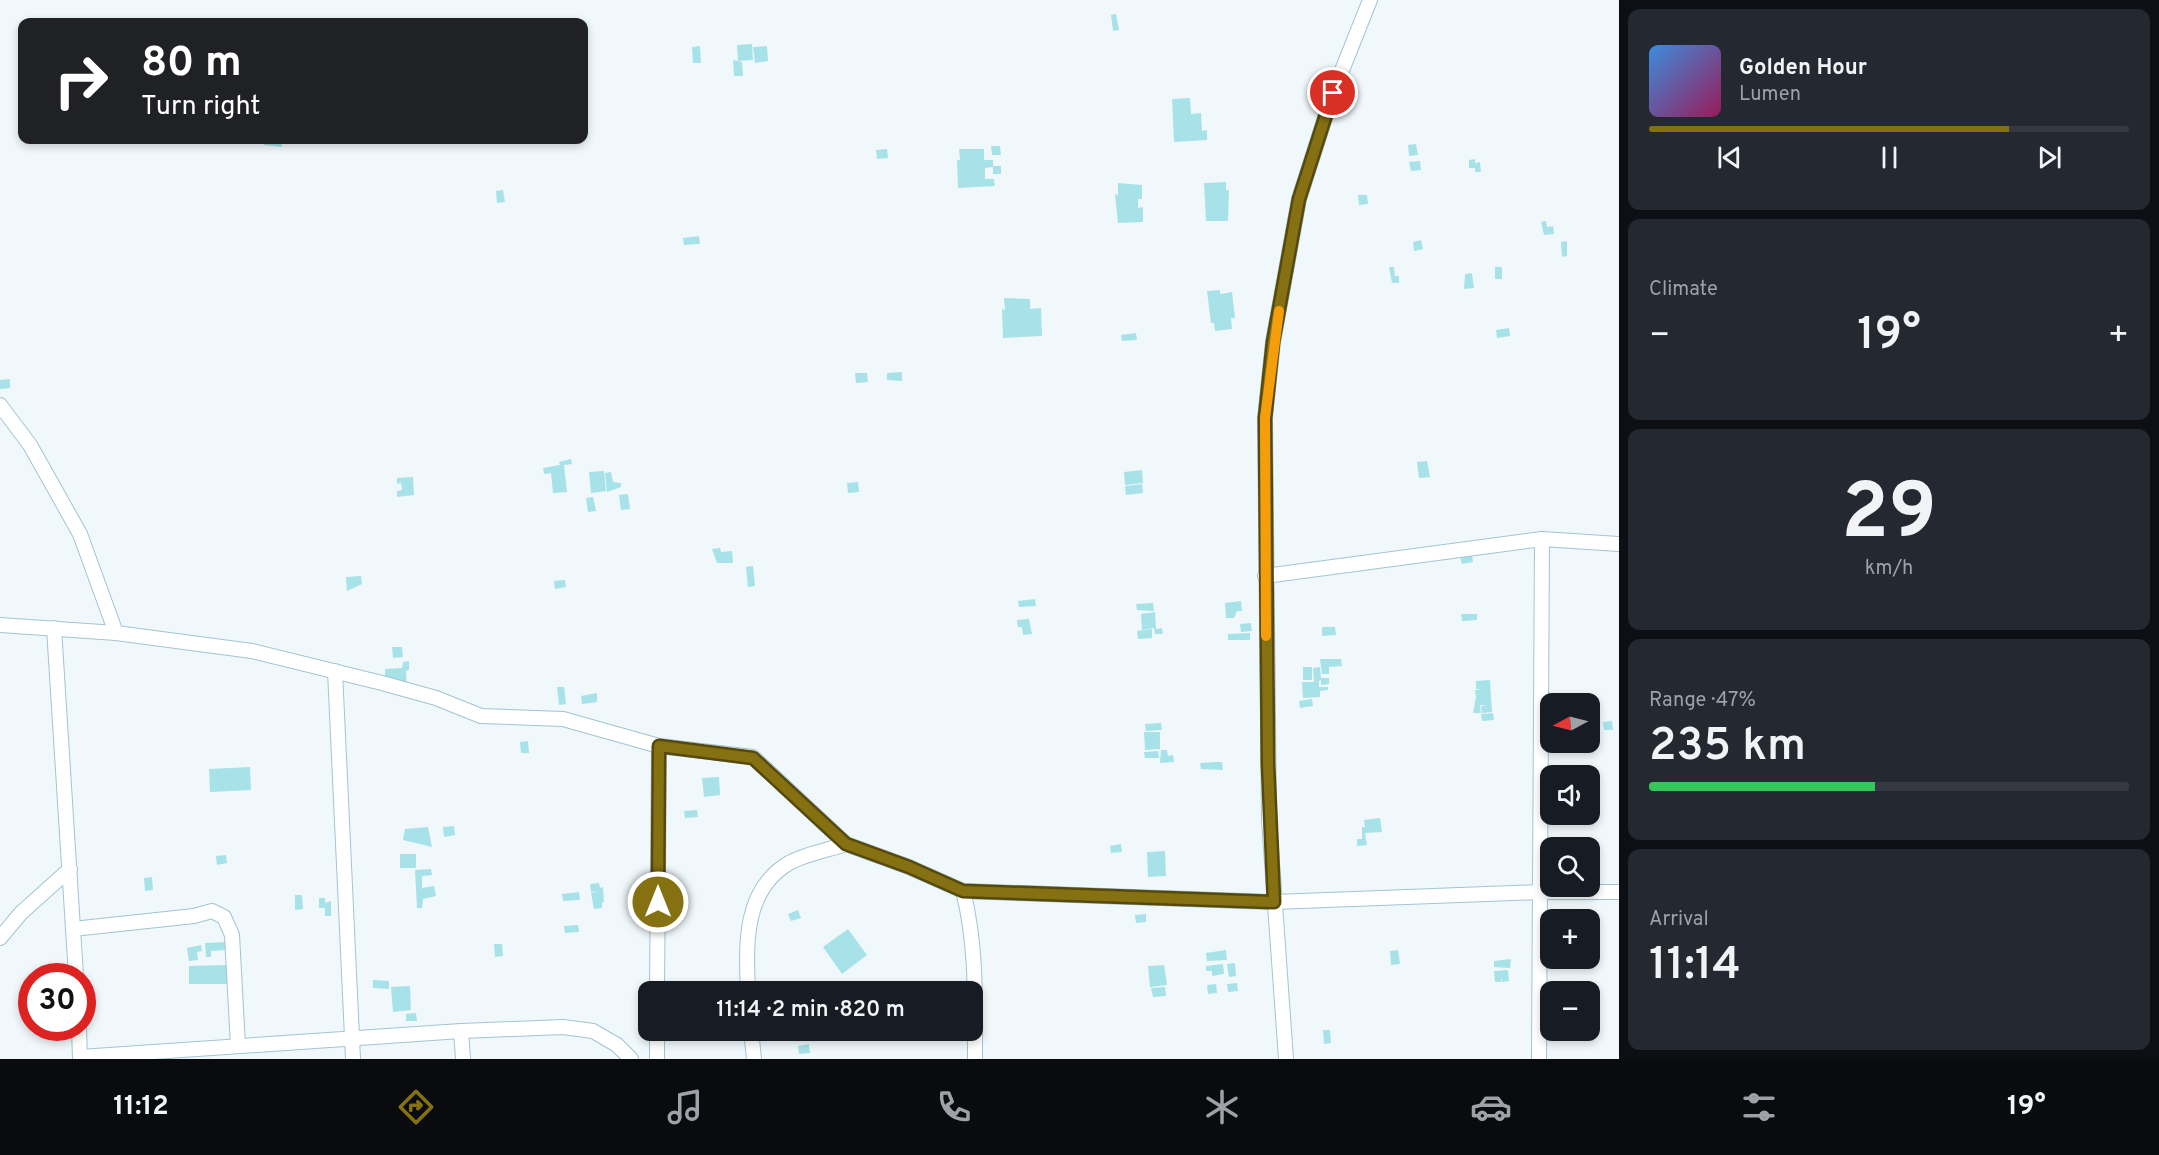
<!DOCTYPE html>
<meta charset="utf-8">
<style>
body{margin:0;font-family:Overpass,sans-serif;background:#242831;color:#f1f3f6;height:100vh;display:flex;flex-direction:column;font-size:22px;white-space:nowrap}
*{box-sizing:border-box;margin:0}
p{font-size:20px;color:#9ea1a6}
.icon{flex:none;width:33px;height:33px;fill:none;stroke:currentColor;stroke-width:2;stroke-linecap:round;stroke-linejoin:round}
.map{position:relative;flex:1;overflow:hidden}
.sheet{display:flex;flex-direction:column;gap:9px;padding:9px;background:#0d0f14;width:540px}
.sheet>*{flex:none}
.hud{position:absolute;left:18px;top:18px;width:570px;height:126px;border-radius:12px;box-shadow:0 3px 9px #0003;background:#202124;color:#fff;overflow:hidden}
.needle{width:39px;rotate:263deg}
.fabs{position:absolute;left:1540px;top:693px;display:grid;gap:12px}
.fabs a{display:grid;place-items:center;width:60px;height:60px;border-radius:12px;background:#171b24;box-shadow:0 3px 9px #0003;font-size:30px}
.speed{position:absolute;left:18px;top:963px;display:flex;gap:12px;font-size:30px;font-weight:700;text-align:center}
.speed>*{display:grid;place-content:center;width:78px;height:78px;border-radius:50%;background:#171b24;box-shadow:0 3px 9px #0003;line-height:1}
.speed .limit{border:9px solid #d22;background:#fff;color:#111}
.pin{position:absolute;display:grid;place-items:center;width:51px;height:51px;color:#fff;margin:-26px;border:3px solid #fff;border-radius:50%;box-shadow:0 2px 6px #0007}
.me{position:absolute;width:66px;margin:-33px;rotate:0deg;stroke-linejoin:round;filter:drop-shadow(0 0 4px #0008)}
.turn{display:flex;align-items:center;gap:21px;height:126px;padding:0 24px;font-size:27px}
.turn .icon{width:78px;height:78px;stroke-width:2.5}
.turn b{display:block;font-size:42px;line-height:51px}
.big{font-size:45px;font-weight:600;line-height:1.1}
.sheet .card{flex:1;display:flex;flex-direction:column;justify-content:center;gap:9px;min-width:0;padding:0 21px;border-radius:12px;background:#242831}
.sheet .dial{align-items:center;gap:0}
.dial b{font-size:78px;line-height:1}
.song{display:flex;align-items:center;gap:18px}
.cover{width:72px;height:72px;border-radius:9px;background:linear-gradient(135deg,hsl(210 70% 55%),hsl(330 70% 35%))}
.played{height:6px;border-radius:3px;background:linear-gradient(90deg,#867112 75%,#363941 75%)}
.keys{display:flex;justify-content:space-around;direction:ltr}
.heat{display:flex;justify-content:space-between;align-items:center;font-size:33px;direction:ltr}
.charge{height:9px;border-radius:4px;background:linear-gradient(90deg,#34c759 47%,#363941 0)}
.trip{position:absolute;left:638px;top:981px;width:345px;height:60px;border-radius:12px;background:#171b24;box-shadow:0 3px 9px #0003;font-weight:600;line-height:60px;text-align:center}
.tab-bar{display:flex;height:96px;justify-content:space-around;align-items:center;background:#090b0e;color:#9ea1a6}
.tab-bar .icon{width:42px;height:42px}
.tab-bar .on{color:#867112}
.tab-bar b{font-size:27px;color:#f1f3f6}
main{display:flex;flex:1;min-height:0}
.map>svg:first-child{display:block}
.building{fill:#a6e2e7}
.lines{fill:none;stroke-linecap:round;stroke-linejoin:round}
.minor-casing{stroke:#a1c4d4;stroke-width:16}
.minor{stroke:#fff;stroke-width:14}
.route-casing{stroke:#57490c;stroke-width:15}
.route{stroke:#867112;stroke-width:10}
.slow{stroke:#f59e0b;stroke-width:10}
</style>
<main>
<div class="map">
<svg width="1619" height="1059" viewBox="0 0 1619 1059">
<rect width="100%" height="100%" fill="#f1f8fc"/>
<!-- building -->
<g class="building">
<polygon points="1116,14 1119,30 1113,31 1111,15"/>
<polygon points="752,44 753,60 738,61 737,45"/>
<polygon points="700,46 701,63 693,63 692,47"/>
<polygon points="767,46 768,61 755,63 753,47"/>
<polygon points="733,60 742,62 743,76 734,76"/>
<polygon points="1190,98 1191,114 1201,113 1202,131 1207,130 1207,140 1174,142 1172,99"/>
<polygon points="264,140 281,140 282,147 264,145"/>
<polygon points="1416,144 1418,155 1409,156 1408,145"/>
<polygon points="991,146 1000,146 1001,155 992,155"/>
<polygon points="887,149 888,158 877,159 876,150"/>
<polygon points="959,149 984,149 984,160 993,160 993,166 1001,166 1001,174 993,174 993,167 985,168 985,179 994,179 995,186 958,188 957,160 960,160"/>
<polygon points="1475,159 1475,163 1480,162 1481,172 1475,172 1475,168 1469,168 1469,160"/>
<polygon points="1420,161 1421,170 1411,171 1409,162"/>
<polygon points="1226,182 1226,190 1229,190 1228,221 1206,221 1204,183"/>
<polygon points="1118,183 1142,185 1142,199 1138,199 1138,208 1143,207 1143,222 1118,223 1115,194 1118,195"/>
<polygon points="503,190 505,202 497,203 496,191"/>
<polygon points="1358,195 1367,195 1368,204 1359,205"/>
<polygon points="1546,221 1547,227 1553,226 1554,234 1544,235 1541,222"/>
<polygon points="699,236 700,244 684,245 683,238"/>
<polygon points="1421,240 1423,249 1414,251 1413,242"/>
<polygon points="1567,241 1567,256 1562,257 1561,242"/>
<polygon points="1389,267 1394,267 1395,276 1399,276 1399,283 1392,283"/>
<rect x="1495" y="267" width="7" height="12"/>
<polygon points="1472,273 1474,288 1464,289 1465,274"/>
<polygon points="1220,290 1220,294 1232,292 1235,318 1231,318 1232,329 1215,331 1214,323 1211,323 1207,291"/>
<polygon points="1004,298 1030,299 1030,309 1041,308 1042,336 1003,338 1002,309 1005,310"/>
<polygon points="1509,328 1510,336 1497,338 1496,330"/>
<polygon points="1136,333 1137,340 1122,341 1121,335"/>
<polygon points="902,372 902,381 887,380 887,373"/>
<polygon points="855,373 867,373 868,382 856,383"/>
<polygon points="10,379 10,388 0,389 0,380"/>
<polygon points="571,459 572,464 564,465 567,492 553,493 551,473 544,474 543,468 560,465 559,462"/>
<polygon points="1427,461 1430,477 1419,478 1417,462"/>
<polygon points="1142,470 1143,483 1125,485 1124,472"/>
<polygon points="604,471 606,491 591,493 589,472"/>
<polygon points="611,472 613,482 621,483 621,487 607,492 605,473"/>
<polygon points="413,477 414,495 397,497 397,491 402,490 401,483 397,484 397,478"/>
<polygon points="858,482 859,492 848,493 847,483"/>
<polygon points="1142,484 1143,493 1126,495 1125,486"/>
<polygon points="628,494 630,509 621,510 619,495"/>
<polygon points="593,497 596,511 588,512 586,498"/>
<polygon points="720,548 721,552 732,551 733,563 717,563 712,549"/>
<polygon points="1472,555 1473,562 1462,564 1460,557"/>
<polygon points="753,566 755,586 748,587 746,567"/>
<polygon points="361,576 362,584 347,591 346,577"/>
<polygon points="565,580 566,587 555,589 554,581"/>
<polygon points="1035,599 1036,606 1019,607 1018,601"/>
<polygon points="1241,601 1242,611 1237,611 1234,618 1226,618 1225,603"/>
<polygon points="1153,603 1154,611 1137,610 1136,604"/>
<polygon points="1155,612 1156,629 1162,628 1163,634 1155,634 1154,628 1142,630 1141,614"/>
<polygon points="1461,614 1477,614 1477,620 1462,621"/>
<polygon points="1029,619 1032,634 1023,635 1022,627 1018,627 1017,620"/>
<polygon points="1251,623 1252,631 1241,632 1240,624"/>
<polygon points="1322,627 1335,627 1336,635 1322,636"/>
<polygon points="1152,629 1152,638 1138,639 1137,631"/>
<polygon points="1250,633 1250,640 1228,640 1228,634"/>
<polygon points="392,647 402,647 403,657 393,658"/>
<polygon points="1320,659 1341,659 1342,666 1329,667 1329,674 1322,674"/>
<polygon points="409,661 409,670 406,671 407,690 385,688 385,669 402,668 403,662"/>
<rect x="1303" y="667" width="9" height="13"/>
<polygon points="1320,667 1321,678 1329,678 1329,684 1321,685 1321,680 1319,681 1319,687 1328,687 1328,690 1320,691 1320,697 1303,698 1302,682 1314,682 1313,668"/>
<polygon points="1490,680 1492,712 1482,713 1481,706 1488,705 1480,705 1481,713 1473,713 1476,697 1483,697 1476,697 1475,690 1482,690 1476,689 1476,681"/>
<polygon points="557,687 564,687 566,704 559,705"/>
<polygon points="597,693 597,702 582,704 581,696"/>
<polygon points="1312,699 1313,706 1300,708 1299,701"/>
<polygon points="1493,713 1494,720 1482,721 1481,714"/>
<polygon points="1612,721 1613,730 1604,730 1603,722"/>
<polygon points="1161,723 1162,730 1146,731 1145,724"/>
<polygon points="1144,732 1160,732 1160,749 1145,750"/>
<polygon points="528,741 529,753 521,753 520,742"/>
<polygon points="1161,750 1167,750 1168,756 1173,755 1174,762 1160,763"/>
<polygon points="1158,751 1159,758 1145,758 1144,752"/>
<polygon points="1217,762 1222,762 1223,770 1201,769 1200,763"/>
<polygon points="250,767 251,790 210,792 209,769"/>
<polygon points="719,777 720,795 704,797 702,778"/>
<polygon points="697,810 698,817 685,818 684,811"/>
<polygon points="1380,818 1382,832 1365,833 1367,845 1357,846 1357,839 1362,839 1362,827 1365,827 1364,820"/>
<polygon points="454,826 455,835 444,837 443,827"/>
<polygon points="428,827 432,847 403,840 405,829"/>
<polygon points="1121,844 1122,852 1111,853 1110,846"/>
<polygon points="1165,851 1166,876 1148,877 1147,852"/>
<rect x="400" y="854" width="16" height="14"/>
<polygon points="226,855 227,863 217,865 216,856"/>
<polygon points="431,869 432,875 422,876 422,888 434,886 436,896 423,899 422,908 417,908 415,870"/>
<polygon points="152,877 153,890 145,891 144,878"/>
<polygon points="599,883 600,888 603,887 604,902 602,903 602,908 594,909 591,893 600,891 591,892 590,884"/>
<polygon points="579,892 580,900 563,901 562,894"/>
<polygon points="295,895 302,895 303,909 295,910"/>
<polygon points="319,898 325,898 325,903 331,901 331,916 325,916 325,908 319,908"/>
<polygon points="798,910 801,918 791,921 788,914"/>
<polygon points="1146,914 1146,922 1136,923 1135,915"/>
<polygon points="578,925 579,932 565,933 564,926"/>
<polygon points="848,929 867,955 842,974 823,947"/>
<polygon points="226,942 226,950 211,951 211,957 206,957 205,943"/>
<polygon points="494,944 502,944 503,956 495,957"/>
<polygon points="201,945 202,951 197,952 198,960 189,961 187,948"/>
<polygon points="1226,950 1227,960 1207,961 1206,953"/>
<polygon points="1398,950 1400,964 1391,965 1390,951"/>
<polygon points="1511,959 1510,968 1494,967 1494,961"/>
<polygon points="1235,963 1236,976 1229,977 1227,964"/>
<polygon points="1223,964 1224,974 1212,976 1212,971 1206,971 1206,966"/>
<polygon points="227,965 227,984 189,984 189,966"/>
<polygon points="1164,965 1167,985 1150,987 1148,966"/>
<polygon points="1508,970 1509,981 1502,982 1502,977 1501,982 1495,982 1494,971"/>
<polygon points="373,980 389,981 389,989 373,988"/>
<polygon points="1237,983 1238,991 1228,992 1227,984"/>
<polygon points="1216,984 1217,993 1208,994 1207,985"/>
<polygon points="410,986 411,1010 393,1012 391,987"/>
<polygon points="1165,987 1166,996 1153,997 1151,988"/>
<polygon points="416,1013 417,1021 406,1021 406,1014"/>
<polygon points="1323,1030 1330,1030 1331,1043 1324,1044"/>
<polygon points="809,1044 810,1053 799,1054 798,1046"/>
</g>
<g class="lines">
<defs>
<g id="minor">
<polyline points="0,405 30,445 80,534 116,633"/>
<polyline points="1265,576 1542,539 1619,544"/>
<polyline points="0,625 116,633 252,651 382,683 436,698 481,716 563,719 659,746 753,757 846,844 909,867 963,891 1274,902 1541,892 1619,892"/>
<polyline points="54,628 76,976"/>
<polyline points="335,671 353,1059"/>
<path d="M963,891C977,945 975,1003 975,1059"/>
<polyline points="73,929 194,916 212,911 224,917 232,935 238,1046"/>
<polyline points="0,938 21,913 70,869"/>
<polyline points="657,992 659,746"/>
<path d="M748,992C746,945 743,890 789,863C805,854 828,850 846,844"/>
<polyline points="79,1028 80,1059"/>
<polyline points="751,1030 754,1059"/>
<polyline points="461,1031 463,1059"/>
<polyline points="80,1057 461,1031 563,1027 593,1031 617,1045 631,1059"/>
<polyline points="657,1059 657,1030"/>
<polyline points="1286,1059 1269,820 1265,418 1273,342 1299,199 1333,93 1370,0"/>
<polyline points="1539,1059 1542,539"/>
</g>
</defs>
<!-- minor casing -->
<use href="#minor" class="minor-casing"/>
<!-- minor -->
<use href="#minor" class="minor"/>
</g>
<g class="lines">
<defs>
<polyline id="route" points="658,902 659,746 753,758 846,844 909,867 963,891 1274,902 1268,764 1265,418 1273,342 1299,199 1333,93"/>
</defs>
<!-- route casing -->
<use href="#route" class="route-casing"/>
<!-- route -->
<use href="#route" class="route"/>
<!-- slow -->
<polyline class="slow" points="1266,636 1265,418 1279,311"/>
</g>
</svg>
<div class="fabs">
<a><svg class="needle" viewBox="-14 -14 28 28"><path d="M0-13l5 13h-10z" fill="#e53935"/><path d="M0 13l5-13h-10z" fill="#9ea1a6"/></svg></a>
<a><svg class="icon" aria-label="sound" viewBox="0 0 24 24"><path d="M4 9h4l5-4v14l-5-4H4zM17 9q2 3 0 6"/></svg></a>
<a><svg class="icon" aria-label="search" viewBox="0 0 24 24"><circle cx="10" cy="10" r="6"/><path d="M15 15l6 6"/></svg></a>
<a>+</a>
<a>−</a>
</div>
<div class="speed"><div class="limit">30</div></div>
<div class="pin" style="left:1333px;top:93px;background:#d93025"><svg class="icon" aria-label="arrive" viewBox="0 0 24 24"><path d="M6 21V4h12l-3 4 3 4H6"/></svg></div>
<svg class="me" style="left:658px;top:902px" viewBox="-20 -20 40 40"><circle r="17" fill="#867112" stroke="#fff" stroke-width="3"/><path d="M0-11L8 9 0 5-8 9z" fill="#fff"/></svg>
<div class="trip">11:14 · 2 min · 820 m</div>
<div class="hud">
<div class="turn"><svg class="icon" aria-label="right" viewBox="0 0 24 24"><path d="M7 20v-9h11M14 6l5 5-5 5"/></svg><div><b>80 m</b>Turn right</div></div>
</div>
</div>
<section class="sheet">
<div class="card">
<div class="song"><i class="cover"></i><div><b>Golden Hour</b><p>Lumen</p></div></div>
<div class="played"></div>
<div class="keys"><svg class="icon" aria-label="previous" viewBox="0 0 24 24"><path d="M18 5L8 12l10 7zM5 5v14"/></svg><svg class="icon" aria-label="pause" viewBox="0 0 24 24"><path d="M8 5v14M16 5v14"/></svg><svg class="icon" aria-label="next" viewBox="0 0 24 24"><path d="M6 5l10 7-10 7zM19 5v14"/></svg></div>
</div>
<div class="card"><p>Climate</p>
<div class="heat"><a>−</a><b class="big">19°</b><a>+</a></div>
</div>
<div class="card dial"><b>29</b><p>km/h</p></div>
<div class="card"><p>Range · 47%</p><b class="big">235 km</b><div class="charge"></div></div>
<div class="card"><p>Arrival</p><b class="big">11:14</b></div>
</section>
</main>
<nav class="tab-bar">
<b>11:12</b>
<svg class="icon on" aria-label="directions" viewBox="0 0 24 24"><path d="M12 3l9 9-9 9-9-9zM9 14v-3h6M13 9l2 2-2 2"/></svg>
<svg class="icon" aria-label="music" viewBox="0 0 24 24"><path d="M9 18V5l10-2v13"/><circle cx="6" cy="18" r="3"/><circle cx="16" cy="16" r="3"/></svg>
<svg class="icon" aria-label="phone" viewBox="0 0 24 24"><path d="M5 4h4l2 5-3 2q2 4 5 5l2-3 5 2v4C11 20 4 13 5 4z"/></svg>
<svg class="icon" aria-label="climate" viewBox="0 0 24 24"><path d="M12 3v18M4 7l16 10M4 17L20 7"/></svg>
<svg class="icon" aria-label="car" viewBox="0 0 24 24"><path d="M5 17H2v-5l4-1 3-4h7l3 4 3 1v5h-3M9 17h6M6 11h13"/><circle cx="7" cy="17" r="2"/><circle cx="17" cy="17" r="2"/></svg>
<svg class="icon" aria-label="filters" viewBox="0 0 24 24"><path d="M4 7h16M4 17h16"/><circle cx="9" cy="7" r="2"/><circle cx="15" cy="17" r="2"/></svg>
<b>19°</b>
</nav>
